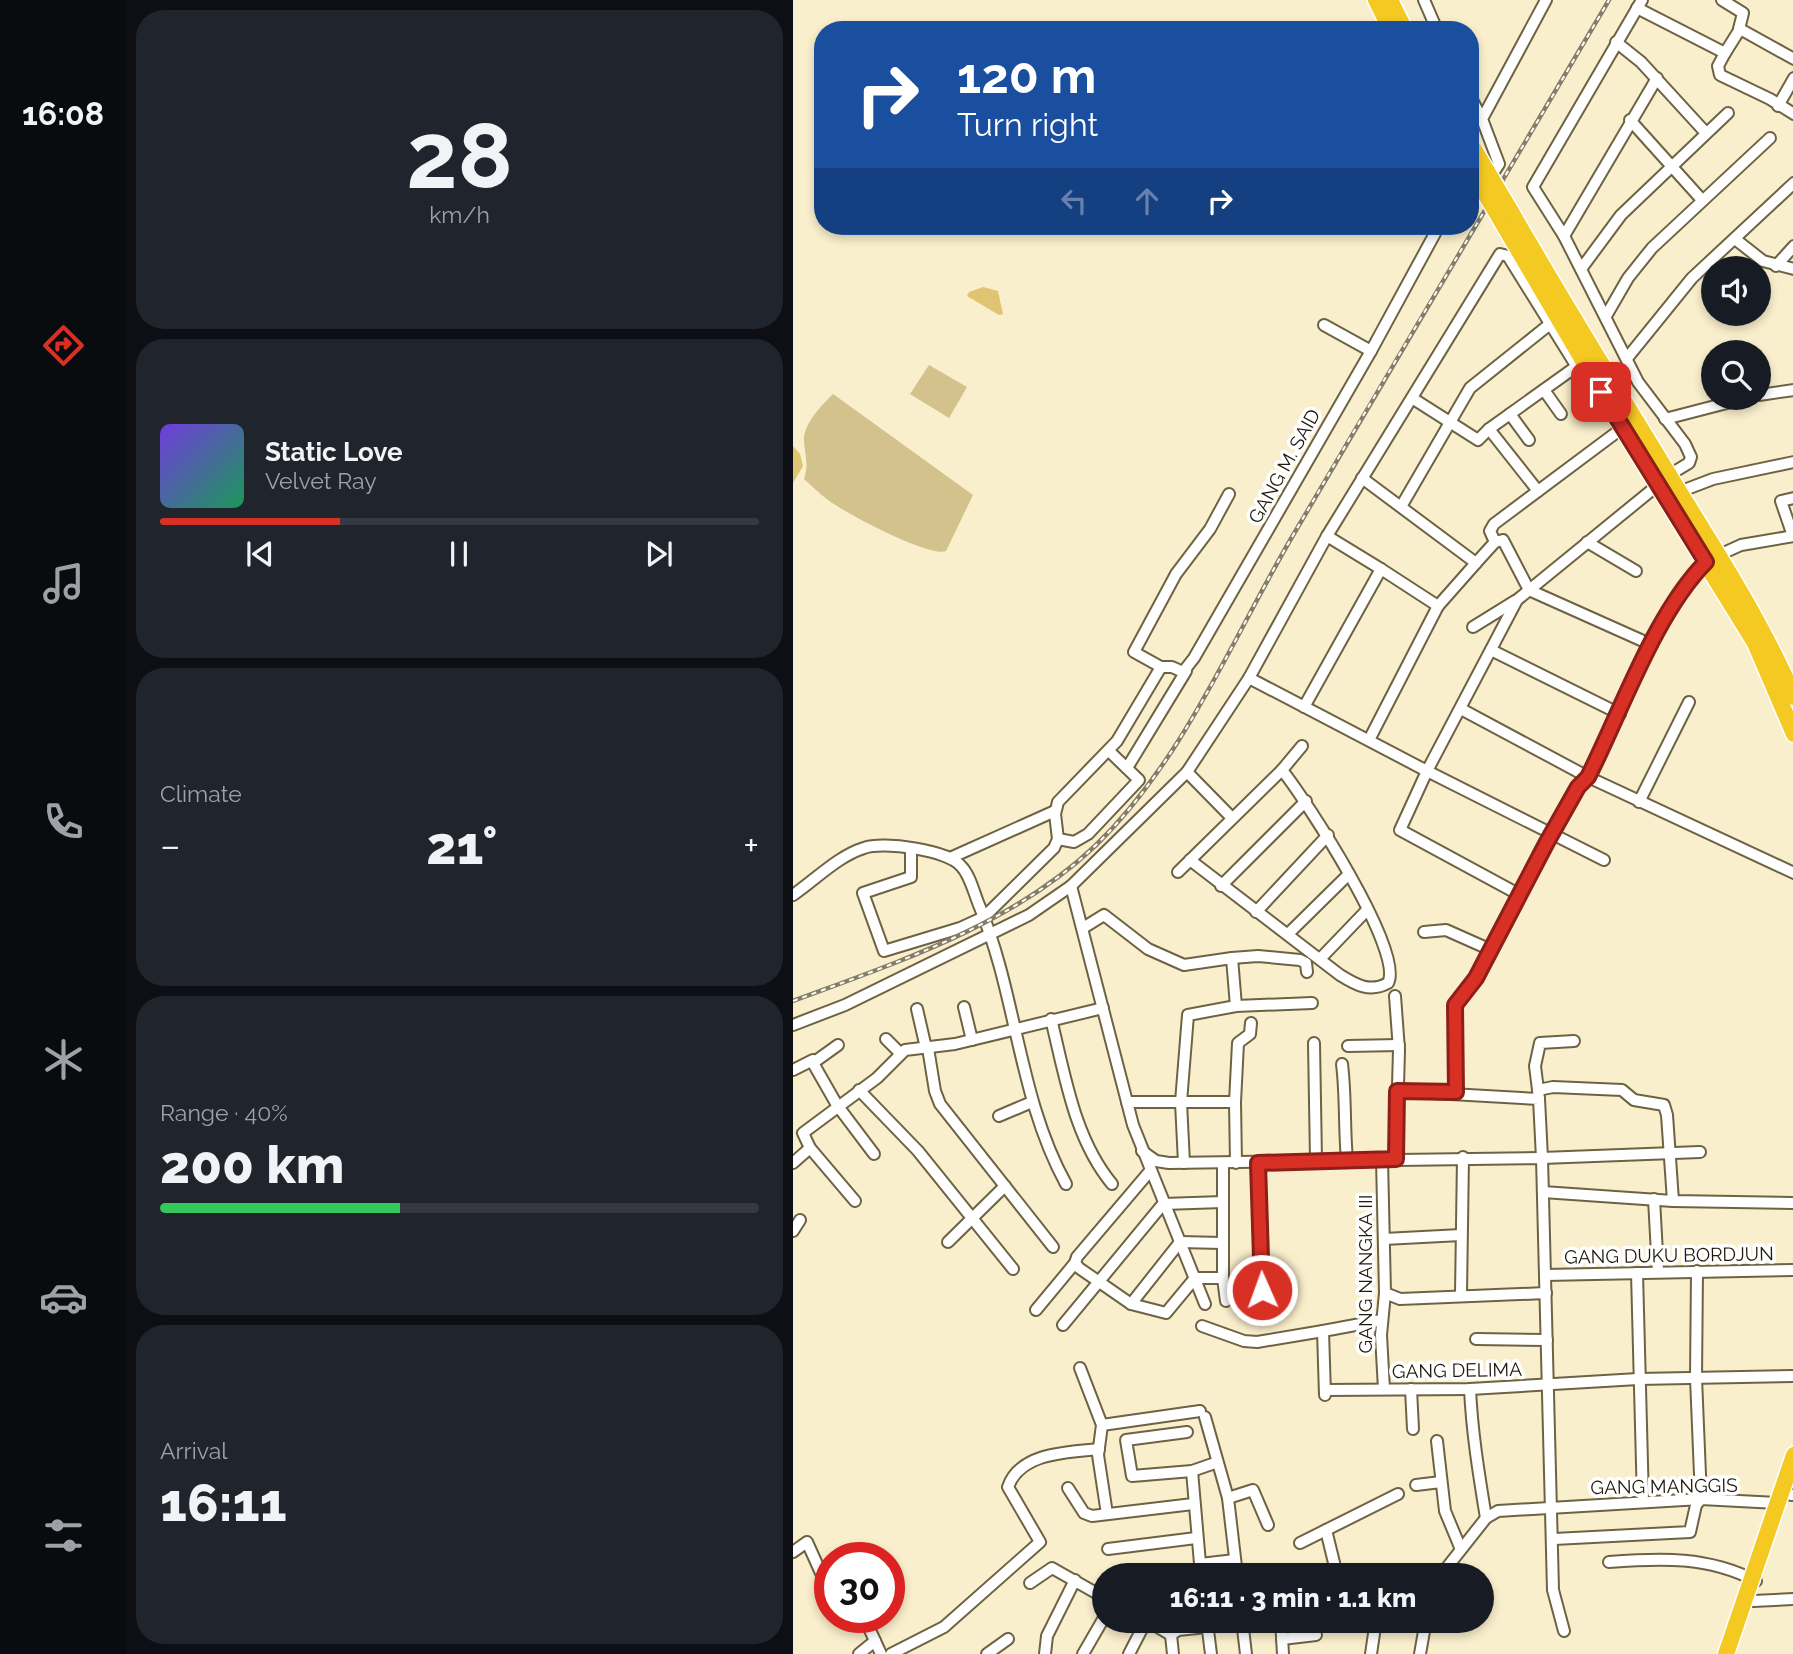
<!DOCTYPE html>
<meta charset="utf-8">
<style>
body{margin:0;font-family:Raleway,sans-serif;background:#20242c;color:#f1f3f6;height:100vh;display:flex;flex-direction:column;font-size:26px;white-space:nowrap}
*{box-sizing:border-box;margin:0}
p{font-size:23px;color:#9ea1a6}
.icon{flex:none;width:38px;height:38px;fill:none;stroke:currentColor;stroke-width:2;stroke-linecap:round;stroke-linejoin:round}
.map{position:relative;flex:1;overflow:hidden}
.drawer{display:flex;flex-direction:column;gap:10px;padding:10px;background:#0d0f14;width:667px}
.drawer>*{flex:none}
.banner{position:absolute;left:21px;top:21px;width:665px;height:214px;border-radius:28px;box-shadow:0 4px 10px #0003;background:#1a4fa0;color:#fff;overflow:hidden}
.tools{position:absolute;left:908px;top:256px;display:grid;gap:14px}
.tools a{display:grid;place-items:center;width:70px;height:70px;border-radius:50%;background:#171b24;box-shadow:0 4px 10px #0003;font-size:35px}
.speed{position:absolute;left:21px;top:1542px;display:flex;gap:14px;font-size:35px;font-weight:700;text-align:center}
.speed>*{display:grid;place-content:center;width:91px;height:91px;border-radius:50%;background:#171b24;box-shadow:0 4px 10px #0003;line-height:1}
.speed .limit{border:10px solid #d22;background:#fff;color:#111}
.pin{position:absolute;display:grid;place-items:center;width:60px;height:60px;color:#fff;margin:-30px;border-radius:14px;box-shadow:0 4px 10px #0006}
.me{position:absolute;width:77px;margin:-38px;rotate:358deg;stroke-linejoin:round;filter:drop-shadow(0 0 5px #0008)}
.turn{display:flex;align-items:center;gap:24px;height:147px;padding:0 28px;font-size:32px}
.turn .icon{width:91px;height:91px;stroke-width:2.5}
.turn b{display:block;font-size:49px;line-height:60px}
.lanes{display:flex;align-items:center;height:66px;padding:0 28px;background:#0003;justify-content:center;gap:35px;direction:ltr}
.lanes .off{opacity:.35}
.big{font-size:52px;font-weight:800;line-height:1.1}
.drawer .widget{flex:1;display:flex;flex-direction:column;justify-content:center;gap:10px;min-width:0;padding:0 24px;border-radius:28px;background:#20242c}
.drawer .dial{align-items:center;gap:0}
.dial b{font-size:91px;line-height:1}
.song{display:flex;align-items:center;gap:21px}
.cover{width:84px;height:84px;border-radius:10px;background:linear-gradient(135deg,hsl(260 70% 55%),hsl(150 70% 35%))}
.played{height:7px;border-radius:4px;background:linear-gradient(90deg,#d93025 30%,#363941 30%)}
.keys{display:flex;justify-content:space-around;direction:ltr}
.heat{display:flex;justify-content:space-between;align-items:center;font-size:38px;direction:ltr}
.charge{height:10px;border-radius:5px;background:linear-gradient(90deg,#34c759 40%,#363941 0)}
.trip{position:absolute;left:299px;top:1563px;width:402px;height:70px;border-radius:35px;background:#171b24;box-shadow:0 4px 10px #0003;font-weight:800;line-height:70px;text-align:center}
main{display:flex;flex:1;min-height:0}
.dock{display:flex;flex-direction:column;width:126px;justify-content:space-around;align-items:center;background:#090b0e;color:#9ea1a6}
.dock .icon{width:49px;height:49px}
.dock .active{color:#d93025}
.dock b{font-size:32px;color:#f1f3f6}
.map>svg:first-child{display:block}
.green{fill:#d3c28c}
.water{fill:#dfc572}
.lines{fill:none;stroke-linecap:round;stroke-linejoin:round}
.minor-casing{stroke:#6d6344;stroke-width:14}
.highway-casing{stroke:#fff;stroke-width:19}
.minor{stroke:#fff;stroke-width:10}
.highway{stroke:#f3c922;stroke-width:16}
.rail-casing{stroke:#857d66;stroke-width:4.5}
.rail{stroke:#fff;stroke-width:2;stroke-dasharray:5;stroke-linecap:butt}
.highway-bridge-casing{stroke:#fff;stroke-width:19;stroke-linecap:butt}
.highway-bridge{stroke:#f3c922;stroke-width:16}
.route-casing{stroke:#8d1f18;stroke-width:18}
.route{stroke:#d93025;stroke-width:12}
.labels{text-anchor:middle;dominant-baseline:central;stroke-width:7;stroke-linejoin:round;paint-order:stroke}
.street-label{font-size:19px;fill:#1e1a0d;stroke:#fff}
</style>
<main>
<nav class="dock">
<b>16:08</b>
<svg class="icon active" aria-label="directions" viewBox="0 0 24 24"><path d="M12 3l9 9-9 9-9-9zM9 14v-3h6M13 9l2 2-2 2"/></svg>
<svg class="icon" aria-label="music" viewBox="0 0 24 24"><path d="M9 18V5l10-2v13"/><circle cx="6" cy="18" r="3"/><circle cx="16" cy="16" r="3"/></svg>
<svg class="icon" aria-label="phone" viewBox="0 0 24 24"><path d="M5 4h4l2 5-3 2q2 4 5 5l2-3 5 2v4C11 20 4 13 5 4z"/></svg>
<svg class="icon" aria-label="climate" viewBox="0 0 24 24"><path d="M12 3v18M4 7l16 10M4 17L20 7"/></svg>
<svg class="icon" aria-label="car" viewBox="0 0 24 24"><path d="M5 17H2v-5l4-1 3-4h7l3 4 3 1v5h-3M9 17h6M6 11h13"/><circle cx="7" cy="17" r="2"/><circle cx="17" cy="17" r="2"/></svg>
<svg class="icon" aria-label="filters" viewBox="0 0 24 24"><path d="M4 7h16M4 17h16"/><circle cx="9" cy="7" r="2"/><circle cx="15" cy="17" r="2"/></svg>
</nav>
<section class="drawer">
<div class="widget dial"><b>28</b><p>km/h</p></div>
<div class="widget">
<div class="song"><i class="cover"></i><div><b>Static Love</b><p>Velvet Ray</p></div></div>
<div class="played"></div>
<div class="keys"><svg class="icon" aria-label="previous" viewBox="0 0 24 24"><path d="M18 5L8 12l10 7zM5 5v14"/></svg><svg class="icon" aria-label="pause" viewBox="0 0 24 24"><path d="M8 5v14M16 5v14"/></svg><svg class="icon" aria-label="next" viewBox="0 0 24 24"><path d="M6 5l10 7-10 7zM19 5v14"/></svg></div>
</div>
<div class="widget"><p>Climate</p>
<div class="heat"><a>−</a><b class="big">21°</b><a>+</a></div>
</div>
<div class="widget"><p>Range · 40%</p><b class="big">200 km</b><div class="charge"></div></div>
<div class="widget"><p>Arrival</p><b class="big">16:11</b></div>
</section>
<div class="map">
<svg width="1001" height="1654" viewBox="0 0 1001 1654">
<rect width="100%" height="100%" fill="#faefcc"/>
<!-- green -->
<g class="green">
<polygon points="136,365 174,387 156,418 117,394"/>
<path d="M40,394L180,495L153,551C137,558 52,513 35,500C27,494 19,486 11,479C16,464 12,456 11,441C10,424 29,405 40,394Z"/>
</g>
<!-- water -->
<g class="water">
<polygon points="190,287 205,291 210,314 206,315 174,296 176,292"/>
<polygon points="0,446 7,454 10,466 0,483"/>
</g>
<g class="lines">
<defs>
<g id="minor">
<polyline points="631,0 644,30"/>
<polyline points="849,0 740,187 771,236 845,382 892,444 898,457 896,463 876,475"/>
<polyline points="929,0 950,13 946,29"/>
<polyline points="844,8 932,53 947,29 1001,59"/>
<polyline points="823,42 848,62 913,133"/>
<polyline points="932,53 925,66 927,75 977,99 1001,114"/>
<polyline points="677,96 689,119"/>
<polyline points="985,106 1001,78"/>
<polyline points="837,120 909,200"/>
<polyline points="677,191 686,194 706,164 689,119 753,0"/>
<polyline points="771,236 864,78"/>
<polyline points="942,239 970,261 1001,269"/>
<polyline points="983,266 1001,246"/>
<polyline points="788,269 828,215 935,113"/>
<polyline points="813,316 835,278 859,248 977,138"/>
<polyline points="531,325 578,351"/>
<polyline points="835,357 899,278 1001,183"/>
<polyline points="751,390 768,414"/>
<polyline points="966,395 1001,390"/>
<polyline points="619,398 685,440 696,429 784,366"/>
<polyline points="717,414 736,440"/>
<polyline points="872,419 957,397"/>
<polyline points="696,429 745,491"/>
<polyline points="569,478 683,563 702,542 710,540 736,590 859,645"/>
<polyline points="886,492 920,479 1001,462"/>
<polyline points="436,494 417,529 383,574 341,652 368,667 379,667 390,672 401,658 578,351 646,226"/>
<polyline points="609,505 677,388 757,324"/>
<polyline points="1000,536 988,501 1001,498"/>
<polyline points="702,542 697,531 701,524 824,432"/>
<polyline points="794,542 843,571"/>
<polyline points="926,555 948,545 1001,536"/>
<polyline points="588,569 645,606 683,563"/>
<polyline points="680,627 722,601"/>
<polyline points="698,650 827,714"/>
<polyline points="456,678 634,771 724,600 865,485"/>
<polyline points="511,707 588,569 534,536"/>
<polyline points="668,709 795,777 1001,873"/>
<polyline points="576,740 645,606"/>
<polyline points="334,768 393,671"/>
<polyline points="394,772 439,818"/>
<polyline points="846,802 896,702"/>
<polyline points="265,839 281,842 295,834 346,780 316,751"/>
<polyline points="118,849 118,877 70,893 91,951 167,928 191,917 261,848 265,839 262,814 265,802 324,741 368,667"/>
<polyline points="157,858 262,811"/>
<path d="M397,860L547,975C563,985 577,993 595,983C612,952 513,800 489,770"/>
<polyline points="385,872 489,770 509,746"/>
<polyline points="278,886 340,1125 412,1304"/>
<polyline points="428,886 513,801"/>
<path d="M0,895C22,880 45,856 71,848C90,841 155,850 168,866C177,875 181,893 186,905C224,995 225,1097 273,1184"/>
<polyline points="727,895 607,830 634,771 811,860"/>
<polyline points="463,912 535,835"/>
<polyline points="290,928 311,915 355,949 391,965 439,958 443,1006 395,1015 388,1102 391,1163"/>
<polyline points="631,932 653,930 698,950"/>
<polyline points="495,934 556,874"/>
<polyline points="439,958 465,956 507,960 513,963 514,972"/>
<polyline points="527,959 574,910"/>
<polyline points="602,996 606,1050 603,1159"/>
<polyline points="443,1006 519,1003"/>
<polyline points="171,1007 179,1040"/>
<polyline points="124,1009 133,1048"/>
<path d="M258,1019C272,1075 281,1138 319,1184"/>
<polyline points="0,1025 52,1005 236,915 278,886 394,772 456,678 534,536 707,254 715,256 799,391"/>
<polyline points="93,1039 107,1053"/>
<polyline points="521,1043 523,1160"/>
<polyline points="45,1045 20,1063 44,1105 81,1154"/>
<polyline points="555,1046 606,1045"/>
<polyline points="135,1048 142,1091 147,1104 260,1247"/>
<path d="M549,1064C553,1096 551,1127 554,1160"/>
<polyline points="0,1070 20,1060"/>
<polyline points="66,1090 125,1151 220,1269"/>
<polyline points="745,1090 742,1066 747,1043 781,1041"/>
<polyline points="605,1091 746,1099 749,1158 907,1152"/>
<path d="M663,1092L662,1005L683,978L754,842L785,787L795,777C827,714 865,610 913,562"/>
<polyline points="746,1099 745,1090 760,1087 829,1090 841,1100 871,1105 874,1115 880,1201"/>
<polyline points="334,1102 442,1102 445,1043 457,1034 458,1023"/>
<polyline points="442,1102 443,1163"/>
<polyline points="206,1116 239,1102"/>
<polyline points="349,1151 363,1161 376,1163 749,1158 760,1590 771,1631"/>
<polyline points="589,1159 592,1293 588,1335 591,1389"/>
<polyline points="0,1163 17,1148"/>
<polyline points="465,1163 469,1290"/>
<polyline points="357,1171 284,1257 282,1263 286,1268 338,1304 387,1242 429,1243"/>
<polyline points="750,1192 880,1201 1001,1203"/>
<polyline points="861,1199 865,1272"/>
<polyline points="62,1201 17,1148 10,1133 84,1078 112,1050 162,1044 310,1008"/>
<polyline points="0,1231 7,1220"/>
<polyline points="591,1239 668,1235"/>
<polyline points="155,1242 212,1186"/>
<polyline points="844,1273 850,1502"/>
<polyline points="752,1275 1001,1270"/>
<polyline points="430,1278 433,1301"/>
<polyline points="592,1293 607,1299 753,1293"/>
<polyline points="668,1294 670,1157"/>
<polyline points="338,1304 373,1313 402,1278 430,1278 430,1163"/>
<polyline points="243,1310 282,1263"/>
<polyline points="270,1325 370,1204 430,1202"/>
<polyline points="409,1326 451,1341 464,1342 530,1331"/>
<polyline points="683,1339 754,1340"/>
<polyline points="287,1368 309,1425 305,1455 314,1514"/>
<polyline points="618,1389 620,1429"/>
<path d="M677,1389C679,1433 686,1475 693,1518"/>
<polyline points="532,1390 677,1389 845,1379 1001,1376"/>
<polyline points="532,1395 530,1331 589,1320"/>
<polyline points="412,1417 435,1498 444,1575"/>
<polyline points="309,1425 407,1411"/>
<polyline points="394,1432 333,1440 339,1476 399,1471 422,1463"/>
<polyline points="644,1441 652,1511 667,1547"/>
<polyline points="399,1471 408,1575"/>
<polyline points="623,1485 648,1482"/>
<polyline points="275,1488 291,1513 299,1516 400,1504"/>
<polyline points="998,1495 1001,1495"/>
<polyline points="435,1498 460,1490 475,1525"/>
<polyline points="533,1530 544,1575"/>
<polyline points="761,1539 897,1532 903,1505 908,1499 903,1378 904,1271"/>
<polyline points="507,1543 605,1494"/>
<polyline points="315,1549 403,1538"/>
<polyline points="0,1552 14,1542 37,1593"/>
<path d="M816,1562C868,1558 915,1556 963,1581"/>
<polyline points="407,1564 442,1560"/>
<polyline points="648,1575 693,1518 705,1511 908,1499 984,1503"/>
<polyline points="237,1583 259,1568 312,1598"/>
<polyline points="960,1601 1001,1599"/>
<polyline points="71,1617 88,1654"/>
<polyline points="353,1620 378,1635"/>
<polyline points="449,1620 453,1654"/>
<polyline points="488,1620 490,1654"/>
<polyline points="414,1622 418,1654"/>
<polyline points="489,1639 523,1635"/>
<polyline points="66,1654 82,1641"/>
<path d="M98,1654L151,1627L247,1542L215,1487C227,1452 276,1452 306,1449"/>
<polyline points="194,1654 215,1639"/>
<polyline points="252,1654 254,1636 282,1580"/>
<polyline points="290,1654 312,1616"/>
<polyline points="336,1654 353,1621"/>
<polyline points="380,1654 378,1635 385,1630 414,1627"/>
<polyline points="578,1654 583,1620"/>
<polyline points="627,1654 633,1620"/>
</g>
<g id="highway">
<polyline points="583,0 598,30"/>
<polyline points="597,0 612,30"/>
<path d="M717,210C772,306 830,399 887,493C928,559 970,625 1001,697"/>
<polyline points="706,217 833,434 962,643 1001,734"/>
<polyline points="933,1654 1001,1455"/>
</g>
</defs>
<!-- minor casing -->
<use href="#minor" class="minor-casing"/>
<!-- highway casing -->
<use href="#highway" class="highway-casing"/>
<!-- minor -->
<use href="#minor" class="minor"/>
<!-- highway -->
<use href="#highway" class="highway"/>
<defs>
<path id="rail" d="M0,1001C105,962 219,925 302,846C390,761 438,641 499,537C604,357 711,179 816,0"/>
</defs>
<!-- rail casing -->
<use href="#rail" class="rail-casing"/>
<!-- rail -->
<use href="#rail" class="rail"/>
<defs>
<g id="highway-bridge">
<polyline points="682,151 717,210"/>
<polyline points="677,168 706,217"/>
</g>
</defs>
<!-- highway-bridge casing -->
<use href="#highway-bridge" class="highway-bridge-casing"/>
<!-- highway-bridge -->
<use href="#highway-bridge" class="highway-bridge"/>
</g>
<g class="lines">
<defs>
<path id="route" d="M469,1290L465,1163L603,1159L604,1091L663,1092L662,1005L683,978L754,842L785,787L795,777C828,712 862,613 913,562L808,392"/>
</defs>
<!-- route casing -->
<use href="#route" class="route-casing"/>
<!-- route -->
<use href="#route" class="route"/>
</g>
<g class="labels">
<!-- street labels -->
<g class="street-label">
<text transform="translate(491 466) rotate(-61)">GANG M. SAID</text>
<text transform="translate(876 1255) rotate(-1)">GANG DUKU BORDJUN</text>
<text transform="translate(572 1274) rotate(-90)">GANG NANGKA III</text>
<text transform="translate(664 1370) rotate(-1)">GANG DELIMA</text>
<text transform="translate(871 1486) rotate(-1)">GANG MANGGIS</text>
</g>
</g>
</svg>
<div class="tools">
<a><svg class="icon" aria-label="sound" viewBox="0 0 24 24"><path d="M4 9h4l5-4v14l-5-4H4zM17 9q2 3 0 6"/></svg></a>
<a><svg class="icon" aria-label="search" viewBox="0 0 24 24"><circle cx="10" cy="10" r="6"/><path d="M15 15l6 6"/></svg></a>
</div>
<div class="speed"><div class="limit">30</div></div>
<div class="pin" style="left:808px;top:392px;background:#d93025"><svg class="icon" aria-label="arrive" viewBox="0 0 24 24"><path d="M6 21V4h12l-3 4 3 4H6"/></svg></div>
<svg class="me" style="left:469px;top:1290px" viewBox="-20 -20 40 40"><circle r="17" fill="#d93025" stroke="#fff" stroke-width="3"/><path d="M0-11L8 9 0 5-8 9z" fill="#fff"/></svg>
<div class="trip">16:11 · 3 min · 1.1 km</div>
<div class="banner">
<div class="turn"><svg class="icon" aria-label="right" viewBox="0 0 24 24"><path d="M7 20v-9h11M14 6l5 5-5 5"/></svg><div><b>120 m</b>Turn right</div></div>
<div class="lanes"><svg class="icon off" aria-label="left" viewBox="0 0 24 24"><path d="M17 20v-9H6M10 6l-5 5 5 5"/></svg><svg class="icon off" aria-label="ahead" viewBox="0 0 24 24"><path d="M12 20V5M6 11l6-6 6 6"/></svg><svg class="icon" aria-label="right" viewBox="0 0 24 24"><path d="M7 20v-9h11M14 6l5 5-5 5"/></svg></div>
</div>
</div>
</main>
